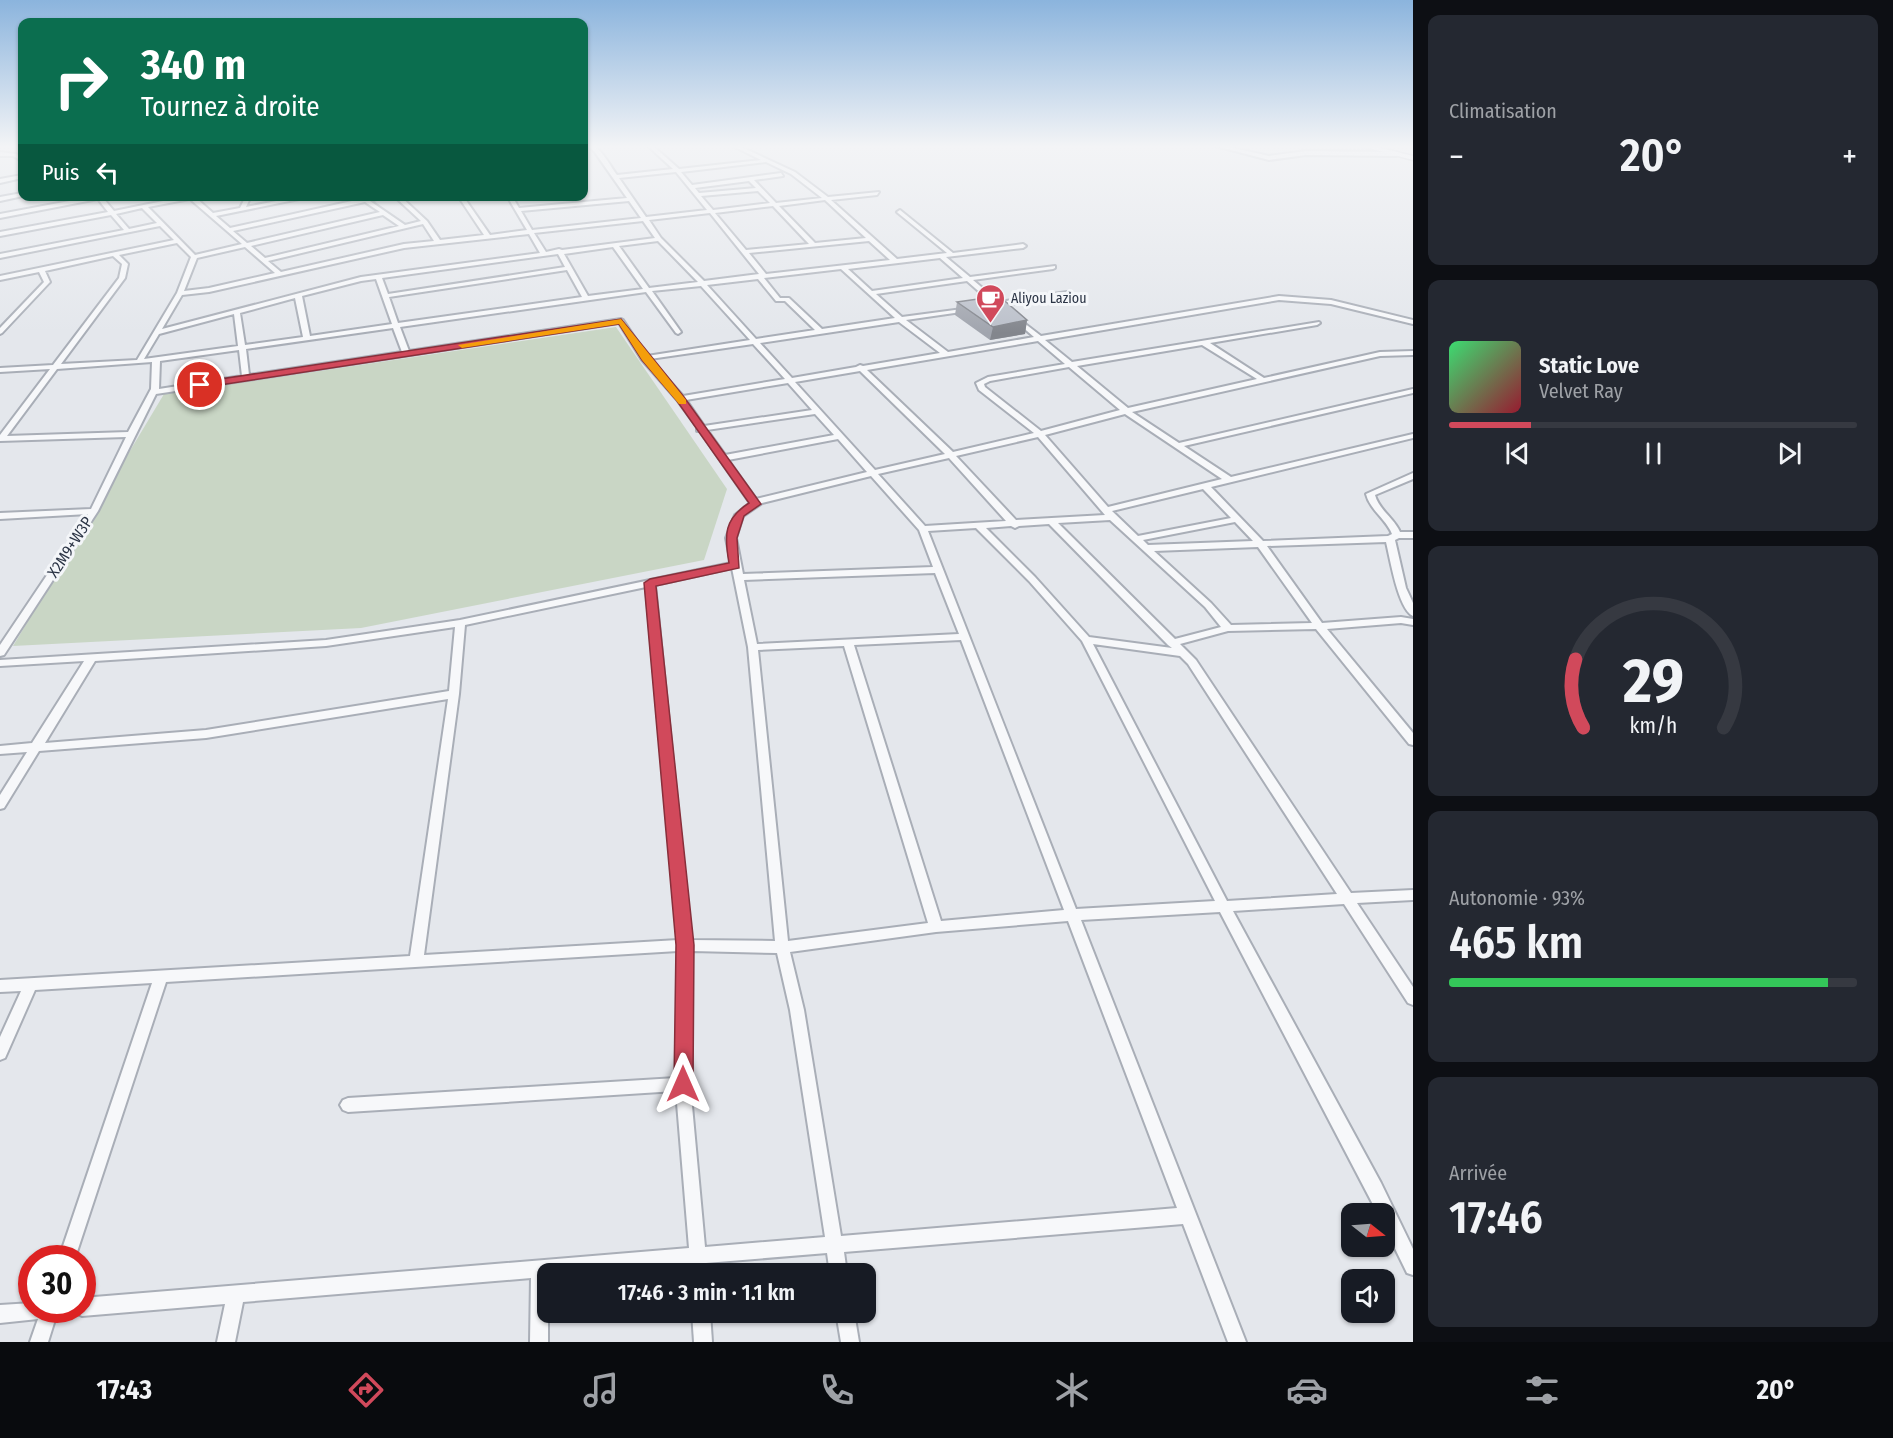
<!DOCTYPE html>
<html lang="fr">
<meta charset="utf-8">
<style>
body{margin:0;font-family:"Fira Sans Condensed",sans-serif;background:#242831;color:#f1f3f6;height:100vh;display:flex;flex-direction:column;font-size:22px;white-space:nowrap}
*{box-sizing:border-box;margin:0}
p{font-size:20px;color:#9ea1a6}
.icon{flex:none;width:33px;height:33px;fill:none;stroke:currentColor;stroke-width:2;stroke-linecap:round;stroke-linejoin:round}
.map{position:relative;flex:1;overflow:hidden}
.side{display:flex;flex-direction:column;gap:15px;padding:15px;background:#0d0f14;width:480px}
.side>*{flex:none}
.banner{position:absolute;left:18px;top:18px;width:570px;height:183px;border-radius:12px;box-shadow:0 2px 4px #0004;background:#0b6e4f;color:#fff;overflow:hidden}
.needle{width:39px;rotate:107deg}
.tools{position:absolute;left:1341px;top:1203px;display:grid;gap:12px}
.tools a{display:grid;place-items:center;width:54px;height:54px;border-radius:12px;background:#171b24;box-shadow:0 2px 4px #0004;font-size:30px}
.speed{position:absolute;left:18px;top:1245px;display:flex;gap:12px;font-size:30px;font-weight:700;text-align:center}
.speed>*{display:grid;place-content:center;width:78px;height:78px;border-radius:50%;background:#171b24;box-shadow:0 2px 4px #0004;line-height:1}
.speed .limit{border:9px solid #d22;background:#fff;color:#111}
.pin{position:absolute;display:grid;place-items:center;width:51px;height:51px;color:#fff;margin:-26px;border:3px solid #fff;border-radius:50%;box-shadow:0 2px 6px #0007}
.me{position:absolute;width:66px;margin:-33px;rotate:0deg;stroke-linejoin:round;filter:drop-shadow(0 0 4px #0008)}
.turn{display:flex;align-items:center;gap:21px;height:126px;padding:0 24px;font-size:27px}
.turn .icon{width:78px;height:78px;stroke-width:2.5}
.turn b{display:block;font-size:42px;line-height:51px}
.then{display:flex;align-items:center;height:57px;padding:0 24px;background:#0003;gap:12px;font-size:22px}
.big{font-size:45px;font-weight:600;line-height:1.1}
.side .card{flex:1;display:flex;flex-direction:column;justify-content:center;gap:9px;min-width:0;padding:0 21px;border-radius:12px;background:#242831}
.side .dial{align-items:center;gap:0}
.dial svg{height:156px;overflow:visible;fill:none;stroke:#363941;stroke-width:7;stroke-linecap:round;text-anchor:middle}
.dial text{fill:#f1f3f6;stroke:none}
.song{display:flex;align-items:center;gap:18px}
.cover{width:72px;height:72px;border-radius:9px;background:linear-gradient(135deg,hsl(140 70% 55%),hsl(350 70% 35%))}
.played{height:6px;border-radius:3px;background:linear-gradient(90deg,#d1495b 20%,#363941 20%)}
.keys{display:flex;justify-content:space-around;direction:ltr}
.heat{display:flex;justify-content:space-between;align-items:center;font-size:33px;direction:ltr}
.charge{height:9px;border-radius:4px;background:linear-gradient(90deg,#34c759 93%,#363941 0)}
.trip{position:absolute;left:537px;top:1263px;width:339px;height:60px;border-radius:12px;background:#171b24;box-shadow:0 2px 4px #0004;font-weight:600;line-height:60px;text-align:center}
.tab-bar{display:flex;height:96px;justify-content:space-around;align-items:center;background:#090b0e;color:#9ea1a6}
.tab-bar .icon{width:42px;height:42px}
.tab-bar .on{color:#d1495b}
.tab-bar b{font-size:27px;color:#f1f3f6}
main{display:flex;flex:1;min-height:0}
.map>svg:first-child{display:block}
.green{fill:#c9d6c5}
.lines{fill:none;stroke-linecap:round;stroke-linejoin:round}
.street-casing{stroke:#a9aeb7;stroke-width:4}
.secondary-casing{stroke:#a9aeb7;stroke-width:3}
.street{fill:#f7f8fa;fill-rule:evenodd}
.secondary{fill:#fff;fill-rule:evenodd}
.wall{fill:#a1a5ae}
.shaded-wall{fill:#83868d}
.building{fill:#bbc0ca;stroke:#83868d;stroke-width:1.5}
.route{fill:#d1495b;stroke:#882f3b;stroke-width:1.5}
.slow{fill:#f59e0b}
.labels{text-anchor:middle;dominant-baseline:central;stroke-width:6;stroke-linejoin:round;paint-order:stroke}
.far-poi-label{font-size:14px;fill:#2b3445;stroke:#f4f6f9;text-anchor:start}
.street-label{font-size:16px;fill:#2b3445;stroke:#f4f6f9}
</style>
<main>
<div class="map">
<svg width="1413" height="1342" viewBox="0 0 1413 1342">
<rect width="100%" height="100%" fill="#e4e7ec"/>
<!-- green -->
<polygon class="green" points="616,327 727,489 704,560 361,628 13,646 164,394"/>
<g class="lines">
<defs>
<g id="street">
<path d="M587,145C601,145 609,165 617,175L673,169L647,145H652L679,169L761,160L731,145H737L795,172L828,197L879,192L877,195L831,200L897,259L947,253L898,213L897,212L900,210L953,253L1023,244L1026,246L1023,248L946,257L970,277L1055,266V268L1053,269L973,280L999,302L1067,292L1070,294L1067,296L1003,305L1000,308L990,306V304L992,303L967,281L876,294L902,317L970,308L971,309L968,311L906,320L948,352L1034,337L1013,319L1012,318L1015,316L1041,336L1279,296L1331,300L1413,320V324L1331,304L1279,300L1045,340L1072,362L1319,322L1320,323L1317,325L1210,343L1264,378L1380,352L1413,351V355L1380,356L1132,412L1179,443L1413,389V393L1184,446L1231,477L1413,434V438L1211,487L1263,541L1388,536L1392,534C1386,519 1370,510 1366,494L1413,473V479L1375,495C1379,510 1394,518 1400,532H1413V538H1399L1395,540L1406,588L1413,603V616C1398,609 1390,558 1386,542L1267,546L1322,623L1401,617L1413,619V625L1401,623L1327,629L1413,733V745L1409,744L1316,629L1228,631L1180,644L1196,660L1351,893L1413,890V900L1357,903L1413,987V1005L1408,1003L1344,904L1233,911L1381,1183L1413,1249V1275L1407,1273L1384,1226V1214H1378L1220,912L1081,920L1246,1342H1228L1183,1224L844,1252L847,1274H830L827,1253L706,1263L707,1274H691L690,1265L586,1274H548V1342H530L531,1278L243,1302L235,1342H217L225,1304L82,1316L76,1313L74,1310H82V1298L689,1248L676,1091L348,1112L343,1110L340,1105L343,1100L348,1098L676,1078L678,951L166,982L75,1258H59L152,983L35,990L5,1058L0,1060V1037L21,991L0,992V980L410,956L448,699L206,738L39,751L4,808L0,809V795L27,752L0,754V746L32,743L84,661L0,666V660L326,640L460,620L731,563L726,538L735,515L750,503L700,431H697V427L678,401L642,360L619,323L156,394L98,511L4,655L0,656V645L88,514L0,519V513L91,509L126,437L0,441V435L50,369L0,372V368L53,365L119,278L122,264L113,256L45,271L50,282L49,283L2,333L0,334V328L44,282L39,272L0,280V276L174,240L160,226L0,258V254L124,230L111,215L0,236V232L108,212L98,199L0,218V214L96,196H109L103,198L114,211L188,196H201L196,198L213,213L240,208L246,196H251L246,207L301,196H314L216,216L230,228L361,199L360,198L362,196L367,198L386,196L370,201L405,225L421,221L394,196H400L427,221L440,240L484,235L458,196H463L490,235L527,230L507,196H512L519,208L627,198L594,151ZM766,162L791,174L822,198L776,203L754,180L783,176L781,173L692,185L681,172ZM676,172L707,210L646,217L619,178ZM749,181L756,188L699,193L695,188ZM758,191L770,203L713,210L701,196ZM190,199L242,244L195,255L148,207ZM825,200L866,238L815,243L779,206ZM629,201L641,218L532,230L521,211ZM365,202L380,212L247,243L233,231ZM773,206L809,244L746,250L715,213ZM142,208L157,223L129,229L116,214ZM710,213L759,274L704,281L661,238L649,220ZM383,215L399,226L265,258L251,246ZM643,221L655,238L562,250L559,249L546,252L534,233ZM423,224L434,241L404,244L281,272L268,261ZM529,234L540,253L361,277L162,329L182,295L209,292L404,248ZM658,241L698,282L649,288L619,246ZM869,241L890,260L766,274L749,253ZM177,243L191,257L177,293L137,360L61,364L125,278L128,264L119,255ZM245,247L275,273L209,288L184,291L197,258ZM613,247L643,289L588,296L564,254ZM558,254L565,267L388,294L382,278ZM940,258L963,278L872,291L848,269ZM841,269L895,318L822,329L789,298H780L764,278ZM567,270L582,297L398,323L389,297ZM376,279L392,324L310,336L302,296L361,281ZM758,279L776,301H785L815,330L756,339L707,285ZM701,286L750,340L647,356L623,320L621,319L409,351L400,327L646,292L676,333L678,334L681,332L652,291ZM295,298L303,337L245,345L240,313ZM234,314L238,346L144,359L159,334ZM899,322L940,353L863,366L860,365L856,367L792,378L760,343ZM393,328L402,352L249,375L246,349ZM1038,341L1065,364L988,377L976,383L979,390L1034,433L953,452L867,370ZM753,344L785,379L683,396L650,359ZM1202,345L1257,379L1128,408L1077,366ZM239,350L242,376L159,389L160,361ZM152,362L151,389L128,432L7,436L57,369ZM1069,367L1120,410L1041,431L985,387L984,384L990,381ZM860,371L945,454L875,470L795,382ZM788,383L812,410L704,426L686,400ZM815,414L834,435L725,455L707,430ZM1125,414L1222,479L1108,507L1045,435ZM1038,437L1105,515L1016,520L956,456ZM838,439L867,472L756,499L728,460ZM949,458L1006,521L925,526L878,474ZM871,476L919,530L933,567L743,574L736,538L743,516L762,503ZM1203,489L1231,518L1138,536L1112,511ZM1110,520L1205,607L1221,627L1175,639L1058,523ZM1235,522L1253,541L1148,545L1143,540ZM1049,524L1168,645L1172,648L1089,637L1035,577L986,528L1011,526L1015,528L1019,526ZM976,528L1029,581L1082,641L1215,901L1076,909L928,531ZM1258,547L1312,623L1231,625L1211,603L1154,551ZM732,568L748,647L775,941L691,940L655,585ZM935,573L959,634L757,644L744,580ZM646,587L678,940L424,955L459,694L465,625ZM455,627L449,691L206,730L45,743L95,661L326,646ZM961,640L1064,910L941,921L854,645ZM1093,644L1180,656L1188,664L1337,894L1227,901ZM844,646L928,923L788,941L758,650ZM1068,921L1177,1208L841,1236L804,1010L790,952L936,932ZM692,951L777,953L790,1010L825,1237L705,1247L690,1084Z"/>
<polygon points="1212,145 1220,145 1269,156 1306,151 1396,152 1399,154 1396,156 1306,155 1269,160"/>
<polygon points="0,152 16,154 22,158 22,161 13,156 0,156"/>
<polygon points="22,175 22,178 0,183 0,179"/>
<polygon points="22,193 23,196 0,201 0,197"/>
<polygon points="32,1303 32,1310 58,1310 48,1342 30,1342 38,1319 0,1323 0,1305"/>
<polygon points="692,1312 710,1312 712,1342 694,1342"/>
<polygon points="836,1312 854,1312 859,1342 841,1342"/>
</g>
<polygon id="secondary" points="1357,145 1369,145 1413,156 1413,160"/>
</defs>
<!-- street casing -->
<use href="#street" class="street-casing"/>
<!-- secondary casing -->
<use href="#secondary" class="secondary-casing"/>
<!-- street -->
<use href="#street" class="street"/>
<!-- secondary -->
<use href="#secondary" class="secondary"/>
</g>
<!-- wall -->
<polygon class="wall" points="957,302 1027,320 1025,334 990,340 955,315"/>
<!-- shaded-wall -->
<polygon class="shaded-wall" points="1027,320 1025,334 990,340 993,327"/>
<!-- building -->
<polygon class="building" points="999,296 1027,320 993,327 957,302"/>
<!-- sky -->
<linearGradient id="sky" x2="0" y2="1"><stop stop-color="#8bb4dd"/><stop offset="0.44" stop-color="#f3f4f6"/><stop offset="1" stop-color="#f3f4f6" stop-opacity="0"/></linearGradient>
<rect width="1413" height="333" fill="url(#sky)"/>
<!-- route -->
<path class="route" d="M621,319L684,397L761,504L744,516L737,538L739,568L656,586L694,945L693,1084L690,1090L683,1093L676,1090L674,1084L676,945L644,583L650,579L729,563C724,535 724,519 749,503L677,401L642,360L619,324L200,388L195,385L200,382Z"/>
<!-- slow -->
<polygon class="slow" points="621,319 686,400 686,404 679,404 642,360 619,324 462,348 458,345"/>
<!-- icons -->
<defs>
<symbol id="cafe-pin" viewBox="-11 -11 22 30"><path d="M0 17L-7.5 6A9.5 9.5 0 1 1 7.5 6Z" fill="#d1495b" stroke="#f4f6f9"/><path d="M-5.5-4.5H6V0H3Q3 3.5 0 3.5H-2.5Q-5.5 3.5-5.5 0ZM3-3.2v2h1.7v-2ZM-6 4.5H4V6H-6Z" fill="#fff"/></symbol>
</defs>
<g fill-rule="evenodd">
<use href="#cafe-pin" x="974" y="282" width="33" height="45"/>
</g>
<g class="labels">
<!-- far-poi labels -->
<g class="far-poi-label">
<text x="1011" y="298">Aliyou Laziou</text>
</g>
<!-- street labels -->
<g class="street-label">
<text transform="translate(70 547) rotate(-57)">X2M9+W3P</text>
</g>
</g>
</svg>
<div class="tools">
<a><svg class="needle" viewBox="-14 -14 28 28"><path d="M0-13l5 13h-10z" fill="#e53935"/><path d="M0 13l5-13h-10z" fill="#9ea1a6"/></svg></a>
<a><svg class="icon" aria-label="sound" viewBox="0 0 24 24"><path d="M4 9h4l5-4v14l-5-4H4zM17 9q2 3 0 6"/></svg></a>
</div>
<div class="speed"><div class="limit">30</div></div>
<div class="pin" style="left:200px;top:385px;background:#d93025"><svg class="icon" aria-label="arrive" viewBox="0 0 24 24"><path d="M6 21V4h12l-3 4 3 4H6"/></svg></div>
<svg class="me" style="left:683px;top:1084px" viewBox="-20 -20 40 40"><path d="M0-17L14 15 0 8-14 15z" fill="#d1495b" stroke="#fff" stroke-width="4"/></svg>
<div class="trip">17:46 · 3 min · 1.1 km</div>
<div class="banner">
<div class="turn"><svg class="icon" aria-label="right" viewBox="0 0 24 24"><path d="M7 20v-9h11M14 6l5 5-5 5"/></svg><div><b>340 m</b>Tournez à droite</div></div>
<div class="then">Puis<svg class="icon" aria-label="left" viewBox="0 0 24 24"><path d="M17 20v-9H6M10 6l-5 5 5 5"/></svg></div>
</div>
</div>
<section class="side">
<div class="card"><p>Climatisation</p>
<div class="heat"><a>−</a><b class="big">20°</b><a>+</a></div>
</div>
<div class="card">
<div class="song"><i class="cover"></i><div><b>Static Love</b><p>Velvet Ray</p></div></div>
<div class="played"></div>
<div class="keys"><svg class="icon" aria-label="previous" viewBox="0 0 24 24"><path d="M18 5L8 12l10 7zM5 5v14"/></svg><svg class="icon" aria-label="pause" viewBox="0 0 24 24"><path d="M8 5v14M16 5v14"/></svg><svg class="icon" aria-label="next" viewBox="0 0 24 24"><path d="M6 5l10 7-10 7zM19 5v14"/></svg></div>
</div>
<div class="card dial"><svg viewBox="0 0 100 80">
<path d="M14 69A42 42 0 1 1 86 69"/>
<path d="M14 69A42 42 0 0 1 10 34" stroke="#d1495b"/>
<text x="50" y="56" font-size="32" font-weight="700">29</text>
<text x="50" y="72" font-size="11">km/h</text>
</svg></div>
<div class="card"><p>Autonomie · 93%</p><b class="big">465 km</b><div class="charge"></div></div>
<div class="card"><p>Arrivée</p><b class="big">17:46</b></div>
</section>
</main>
<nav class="tab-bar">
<b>17:43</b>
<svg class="icon on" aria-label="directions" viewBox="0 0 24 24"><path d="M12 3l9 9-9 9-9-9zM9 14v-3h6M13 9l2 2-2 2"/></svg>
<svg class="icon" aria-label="music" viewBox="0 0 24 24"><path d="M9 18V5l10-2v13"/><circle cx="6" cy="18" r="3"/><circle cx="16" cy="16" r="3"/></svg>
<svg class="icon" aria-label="phone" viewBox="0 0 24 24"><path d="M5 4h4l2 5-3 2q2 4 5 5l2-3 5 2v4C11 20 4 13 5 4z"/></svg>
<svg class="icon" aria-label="climate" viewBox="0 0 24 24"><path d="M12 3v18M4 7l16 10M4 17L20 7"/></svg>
<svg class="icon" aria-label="car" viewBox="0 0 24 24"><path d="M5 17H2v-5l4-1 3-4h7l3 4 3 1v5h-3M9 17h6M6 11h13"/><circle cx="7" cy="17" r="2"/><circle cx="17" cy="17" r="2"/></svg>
<svg class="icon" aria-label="filters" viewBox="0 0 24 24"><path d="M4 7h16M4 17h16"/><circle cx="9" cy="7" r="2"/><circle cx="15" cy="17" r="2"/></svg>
<b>20°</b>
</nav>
